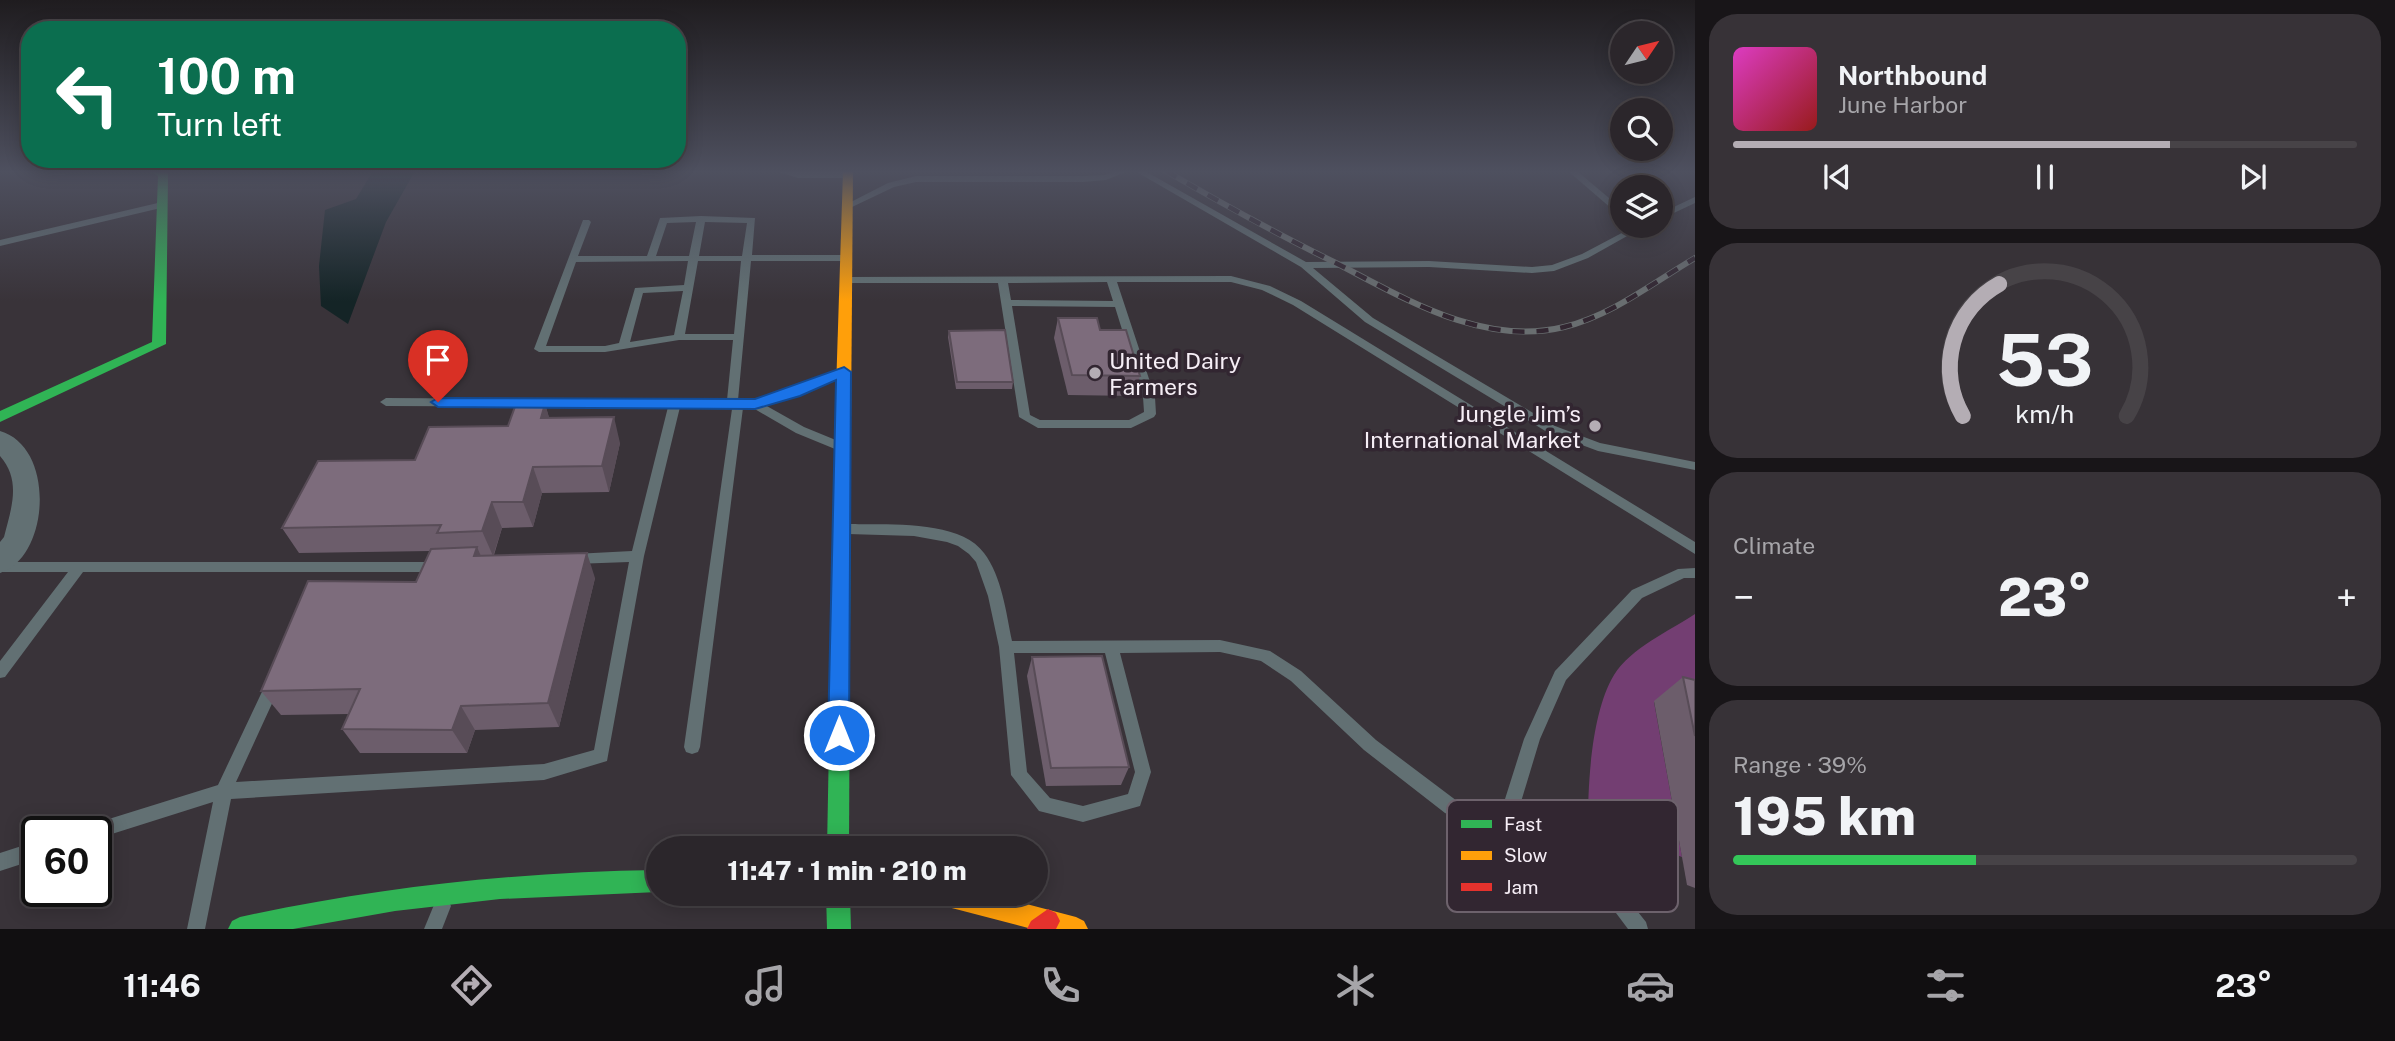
<!DOCTYPE html>
<meta charset="utf-8">
<style>
body{margin:0;font-family:"Public Sans",sans-serif;background:#373237;color:#f1f3f6;height:100vh;display:flex;flex-direction:column;font-size:26px;white-space:nowrap}
*{box-sizing:border-box;margin:0}
p{font-size:23px;color:#a6a5a9}
.icon{flex:none;width:38px;height:38px;fill:none;stroke:currentColor;stroke-width:2;stroke-linecap:round;stroke-linejoin:round}
.map{position:relative;flex:1;overflow:hidden}
.drawer{display:flex;flex-direction:column;gap:14px;padding:14px;background:#181518;width:700px}
.drawer>*{flex:none}
.top-card{position:absolute;left:21px;top:21px;width:665px;height:147px;border-radius:28px;box-shadow:0 4px 18px #0003,0 0 0 2px #474347;background:#0b6e4f;color:#fff;overflow:hidden}
.needle{width:46px;rotate:55deg}
.controls{position:absolute;left:1610px;top:21px;display:grid;gap:14px}
.controls a{display:grid;place-items:center;width:63px;height:63px;border-radius:50%;background:#2b262b;box-shadow:0 4px 18px #0003,0 0 0 2px #474347;font-size:35px}
.speed{position:absolute;left:21px;top:816px;display:flex;gap:14px;font-size:35px;font-weight:700;text-align:center}
.speed>*{display:grid;place-content:center;width:91px;height:91px;border-radius:50%;background:#2b262b;box-shadow:0 4px 18px #0003,0 0 0 2px #474347;line-height:1}
.speed .limit{border:4px solid #111;border-radius:10px;background:#fff;color:#111}
.pin{position:absolute;display:grid;place-items:center;width:60px;height:60px;color:#fff;margin:-72px -30px;border-radius:50% 50% 50% 0;rotate:-45deg;box-shadow:0 0 7px #0007}
.pin .icon{rotate:45deg}
.me{position:absolute;width:77px;margin:-38px;rotate:0deg;stroke-linejoin:round;filter:drop-shadow(0 0 5px #0008)}
.turn{display:flex;align-items:center;gap:24px;height:147px;padding:0 21px;font-size:32px}
.turn .icon{width:91px;height:91px;stroke-width:2.5}
.turn b{display:block;font-size:49px;line-height:60px}
.big{font-size:52px;font-weight:800;line-height:1.1}
.drawer .card{flex:1;display:flex;flex-direction:column;justify-content:center;gap:10px;min-width:0;padding:0 24px;border-radius:28px;background:#373237}
.drawer .dial{align-items:center;gap:0}
.dial svg{height:182px;overflow:visible;fill:none;stroke:#474347;stroke-width:7;stroke-linecap:round;text-anchor:middle}
.dial text{fill:#f1f3f6;stroke:none}
.song{display:flex;align-items:center;gap:21px}
.cover{width:84px;height:84px;border-radius:10px;background:linear-gradient(135deg,hsl(310 70% 55%),hsl(0 70% 35%))}
.played{height:7px;border-radius:4px;background:linear-gradient(90deg,#b4adb4 70%,#474347 70%)}
.keys{display:flex;justify-content:space-around;direction:ltr}
.heat{display:flex;justify-content:space-between;align-items:center;font-size:38px;direction:ltr}
.charge{height:10px;border-radius:5px;background:linear-gradient(90deg,#34c759 39%,#474347 0)}
.trip{position:absolute;left:646px;top:836px;width:402px;height:70px;border-radius:35px;background:#2b262b;box-shadow:0 4px 18px #0003,0 0 0 2px #474347;font-weight:800;line-height:70px;text-align:center}
.menu{display:flex;height:112px;justify-content:space-around;align-items:center;background:#110f11;color:#a6a5a9}
.menu .icon{width:49px;height:49px}
.menu .selected{color:#b4adb4}
.menu b{font-size:32px;color:#f1f3f6}
main{display:flex;flex:1;min-height:0}
.map>svg:first-child{display:block}
.green{fill:#733e72}
.water{fill:#142426}
.lines{fill:none;stroke-linecap:round;stroke-linejoin:round}
.lane{fill:#627073;fill-rule:evenodd}
.street{fill:#627073;fill-rule:evenodd}
.fast{fill:#30b455;fill-rule:evenodd}
.slow{fill:#ff9f0a;fill-rule:evenodd}
.jam{fill:#e5322d;fill-rule:evenodd}
.rail-casing{stroke:#696e70;stroke-width:6}
.rail{stroke:#322631;stroke-width:4.5;stroke-dasharray:12;stroke-linecap:butt}
.wall{fill:#6c5d6b}
.shaded-wall{fill:#584c57}
.building{fill:#7d6c7c;stroke:#584c57;stroke-width:2}
.route{fill:#1a73e8;stroke:#114b97;stroke-width:2}
.poi-dot{fill:#b4adb4;stroke:#322631;stroke-width:2.5}
.labels{text-anchor:middle;dominant-baseline:central;stroke-width:7;stroke-linejoin:round;paint-order:stroke}
.poi-label{font-size:23px;fill:#f6eef6;stroke:#322631;text-anchor:start}
.key{fill:#322631;stroke:#6d626c;stroke-width:2}
.key-label{font-size:19px;fill:#f6eef6}
</style>
<main>
<div class="map">
<svg width="1695" height="929" viewBox="0 0 1695 929">
<rect width="100%" height="100%" fill="#393339"/>
<!-- green -->
<path class="green" d="M1695,614V714L1654,702L1682,857L1588,822C1588,780 1592,711 1614,675C1631,648 1669,631 1695,614Z"/>
<!-- water -->
<polygon class="water" points="373,171 415,171 386,222 348,324 321,306 319,266 325,210 356,199"/>
<g class="lines">
<!-- lane -->
<g class="lane">
<polygon points="776,171 848,172 852,175 848,178 798,178"/>
<polygon points="1116,171 1128,171 1106,180 1083,182 916,182 894,187 852,207 845,205 888,183 916,176 1083,176 1105,175"/>
<polygon points="1135,171 1145,171 1306,262 1429,261 1532,267 1552,265 1582,254 1635,226 1645,226 1588,258 1554,271 1532,273 1429,267 1313,268 1373,318 1555,426 1600,443 1695,462 1695,470 1598,451 1547,432 1365,322 1301,267"/>
<polygon points="1568,171 1577,171 1622,209 1622,216 1619,215"/>
<polygon points="1695,197 1695,203 1661,219 1661,213"/>
<polygon points="162,202 166,205 165,207 0,246 0,240"/>
<path d="M701,216L755,218L752,255H846L851,258L846,261H751L738,400C773,400 805,384 836,371H844L846,373L844,375L799,395L765,405L804,427L843,443L845,446L839,450L835,449L796,433L753,408H743L700,747L698,752L692,754L686,752L684,747L732,409L728,408L680,407L644,556L607,761L544,780L231,799L205,929H187L213,802L96,839V831H87L90,825L96,823L218,785L268,679L273,677L278,679L281,684L236,782L544,764L594,750L629,562L574,564L569,563L567,559L569,555L574,554L632,551L668,407L386,406L380,402L386,398L727,400L733,340H679L605,352H539L534,349L583,220H589L591,222L578,256H647L660,218ZM696,222L689,256H656L667,223ZM705,222L747,223L742,256H699ZM688,261L684,285L635,288L619,343L605,346H546L576,262ZM698,261H741L734,334H685ZM683,291L674,335L630,342L643,293Z"/>
<path d="M1231,276L1270,286L1301,301L1695,542V554L1293,305L1262,290L1231,282H1117L1155,397L1156,414L1154,417L1131,428H1038L1019,417L998,283H846L841,280L846,277ZM1107,282L1113,301L1011,300L1008,283ZM1012,306L1115,307L1143,397L1144,412L1129,420H1040L1030,415Z"/>
<path d="M848,524C885,525 960,519 984,553C1002,577 1006,612 1012,641L1220,640L1270,651L1301,671L1376,740L1457,801L1499,818L1524,739L1555,671L1632,590L1678,569L1695,568V578H1684L1642,598L1566,680L1540,739L1514,825L1610,877L1646,922L1648,929H1628L1598,889L1498,835L1445,813L1364,750L1291,681L1261,661L1220,652L1120,653L1151,772L1140,806L1083,822L1039,811L1011,775L999,647L988,596L976,562L969,554L958,546L947,542L914,536L848,534L843,533L841,529L843,525ZM1014,653H1105L1135,772L1128,794L1083,806L1050,798L1027,772Z"/>
<polygon points="0,562 437,562 442,563 444,567 442,571 437,572 83,572 5,677 0,678 0,661 68,572 0,572"/>
<polygon points="37,841 37,859 0,871 0,853"/>
<polygon points="442,897 448,900 451,906 442,929 424,929 436,900"/>
</g>
<!-- street -->
<path class="street" d="M0,431C56,447 50,557 0,573V542L4,537C11,509 22,481 0,456Z"/>
<!-- fast -->
<g class="fast">
<polygon points="149,171 164,171 168,174 166,344 0,422 0,411 152,342 158,176"/>
<polygon points="843,416 851,421 849,849 827,849 835,421"/>
<path d="M658,870V892L500,899L395,911L293,929H228L232,921L240,917C378,887 516,872 658,870Z"/>
<polygon points="826,894 850,894 851,929 827,929"/>
</g>
<!-- slow -->
<g class="slow">
<polygon points="843,171 853,171 851,421 843,426 835,421"/>
<polygon points="933,894 989,894 1076,917 1084,921 1088,929 1032,929 944,906 936,902"/>
</g>
<!-- jam -->
<polygon class="jam" points="1048,909 1056,913 1060,921 1056,929 1027,929 1031,921"/>
<defs>
<path id="rail" d="M1166,171C1221,203 1277,234 1334,262C1404,298 1482,347 1564,327C1611,316 1654,282 1695,258"/>
</defs>
<!-- rail casing -->
<use href="#rail" class="rail-casing"/>
<!-- rail -->
<use href="#rail" class="rail"/>
</g>
<!-- wall -->
<g class="wall">
<polygon points="1058,318 1100,330 1140,376 1134,396 1068,395 1054,338"/>
<polygon points="949,331 1013,382 1012,389 956,389 948,337"/>
<polygon points="545,404 549,418 620,443 609,492 542,493 533,527 502,528 494,555 595,578 559,727 475,730 467,753 360,753 342,729 349,714 281,715 261,691 416,582 430,551 299,553 282,528 508,426"/>
<polygon points="1032,657 1129,767 1121,785 1046,786 1027,676"/>
<polygon points="1683,677 1695,680 1695,888 1687,885 1654,701"/>
</g>
<!-- shaded-wall -->
<g class="shaded-wall">
<polygon points="545,404 553,430 541,418"/>
<polygon points="614,417 620,443 609,492 602,466"/>
<polygon points="533,467 542,493 533,527 523,502"/>
<polygon points="492,502 502,528 493,556 482,531"/>
<polygon points="477,547 488,572 474,556"/>
<polygon points="587,553 595,578 559,727 548,703"/>
<polygon points="461,706 475,730 467,753 452,730"/>
</g>
<!-- building -->
<g class="building">
<polygon points="1058,318 1097,318 1100,330 1126,330 1140,376 1072,375"/>
<polygon points="1005,330 1013,382 957,382 949,331"/>
<polygon points="516,404 545,404 541,418 614,417 602,466 533,467 523,502 492,502 482,531 437,533 441,525 282,528 318,461 415,460 429,427 508,426"/>
<polygon points="477,547 474,556 587,553 548,703 461,706 452,730 342,729 360,689 261,691 308,581 416,582 431,549"/>
<polygon points="1102,656 1129,767 1051,768 1032,657"/>
<polygon points="1683,677 1695,680 1695,736"/>
</g>
<!-- sky -->
<linearGradient id="sky" x2="0" y2="1"><stop stop-color="#1f1c1f"/><stop offset="0.57" stop-color="#4e505f"/><stop offset="1" stop-color="#4e505f" stop-opacity="0"/></linearGradient>
<rect width="1695" height="301" fill="url(#sky)"/>
<!-- route -->
<polygon class="route" points="844,367 851,372 849,735 846,742 839,745 831,742 828,735 836,380 800,396 755,409 438,407 431,402 438,398 755,399"/>
<!-- markers -->
<g class="poi-dot">
<circle cx="1095" cy="373" r="7"/>
<circle cx="1595" cy="426" r="7"/>
</g>
<g class="labels">
<!-- poi labels -->
<g class="poi-label">
<text x="1109" y="360">United Dairy<tspan x="1109" dy="26">Farmers</tspan></text>
<text x="1581" y="413" text-anchor="end">Jungle Jim’s<tspan x="1581" dy="26">International Market</tspan></text>
</g>
</g>
<!-- legend -->
<rect x="1447" y="800" width="231" height="112" rx="10" class="key"/>
<rect x="1461" y="820" width="31" height="8" fill="#30b455"/>
<rect x="1461" y="851" width="31" height="9" fill="#ff9f0a"/>
<rect x="1461" y="883" width="31" height="8" fill="#e5322d"/>
<g class="key-label">
<text x="1504" y="831">Fast</text>
<text x="1504" y="862">Slow</text>
<text x="1504" y="894">Jam</text>
</g>
</svg>
<div class="controls">
<a><svg class="needle" viewBox="-14 -14 28 28"><path d="M0-13l5 13h-10z" fill="#e53935"/><path d="M0 13l5-13h-10z" fill="#a6a5a9"/></svg></a>
<a><svg class="icon" aria-label="search" viewBox="0 0 24 24"><circle cx="10" cy="10" r="6"/><path d="M15 15l6 6"/></svg></a>
<a><svg class="icon" aria-label="layers" viewBox="0 0 24 24"><path d="M12 4l9 5-9 5-9-5zM3 14l9 5 9-5"/></svg></a>
</div>
<div class="speed"><div class="limit">60</div></div>
<div class="pin" style="left:438px;top:402px;background:#d93025"><svg class="icon" aria-label="arrive" viewBox="0 0 24 24"><path d="M6 21V4h12l-3 4 3 4H6"/></svg></div>
<svg class="me" style="left:839px;top:735px" viewBox="-20 -20 40 40"><circle r="17" fill="#1a73e8" stroke="#fff" stroke-width="3"/><path d="M0-11L8 9 0 5-8 9z" fill="#fff"/></svg>
<div class="trip">11:47 · 1 min · 210 m</div>
<div class="top-card">
<div class="turn"><svg class="icon" aria-label="left" viewBox="0 0 24 24"><path d="M17 20v-9H6M10 6l-5 5 5 5"/></svg><div><b>100 m</b>Turn left</div></div>
</div>
</div>
<section class="drawer">
<div class="card">
<div class="song"><i class="cover"></i><div><b>Northbound</b><p>June Harbor</p></div></div>
<div class="played"></div>
<div class="keys"><svg class="icon" aria-label="previous" viewBox="0 0 24 24"><path d="M18 5L8 12l10 7zM5 5v14"/></svg><svg class="icon" aria-label="pause" viewBox="0 0 24 24"><path d="M8 5v14M16 5v14"/></svg><svg class="icon" aria-label="next" viewBox="0 0 24 24"><path d="M6 5l10 7-10 7zM19 5v14"/></svg></div>
</div>
<div class="card dial"><svg viewBox="0 0 100 80">
<path d="M14 69A42 42 0 1 1 86 69"/>
<path d="M14 69A42 42 0 0 1 30 11" stroke="#b4adb4"/>
<text x="50" y="56" font-size="32" font-weight="700">53</text>
<text x="50" y="72" font-size="11">km/h</text>
</svg></div>
<div class="card"><p>Climate</p>
<div class="heat"><a>−</a><b class="big">23°</b><a>+</a></div>
</div>
<div class="card"><p>Range · 39%</p><b class="big">195 km</b><div class="charge"></div></div>
</section>
</main>
<nav class="menu">
<b>11:46</b>
<svg class="icon selected" aria-label="directions" viewBox="0 0 24 24"><path d="M12 3l9 9-9 9-9-9zM9 14v-3h6M13 9l2 2-2 2"/></svg>
<svg class="icon" aria-label="music" viewBox="0 0 24 24"><path d="M9 18V5l10-2v13"/><circle cx="6" cy="18" r="3"/><circle cx="16" cy="16" r="3"/></svg>
<svg class="icon" aria-label="phone" viewBox="0 0 24 24"><path d="M5 4h4l2 5-3 2q2 4 5 5l2-3 5 2v4C11 20 4 13 5 4z"/></svg>
<svg class="icon" aria-label="climate" viewBox="0 0 24 24"><path d="M12 3v18M4 7l16 10M4 17L20 7"/></svg>
<svg class="icon" aria-label="car" viewBox="0 0 24 24"><path d="M5 17H2v-5l4-1 3-4h7l3 4 3 1v5h-3M9 17h6M6 11h13"/><circle cx="7" cy="17" r="2"/><circle cx="17" cy="17" r="2"/></svg>
<svg class="icon" aria-label="filters" viewBox="0 0 24 24"><path d="M4 7h16M4 17h16"/><circle cx="9" cy="7" r="2"/><circle cx="15" cy="17" r="2"/></svg>
<b>23°</b>
</nav>
